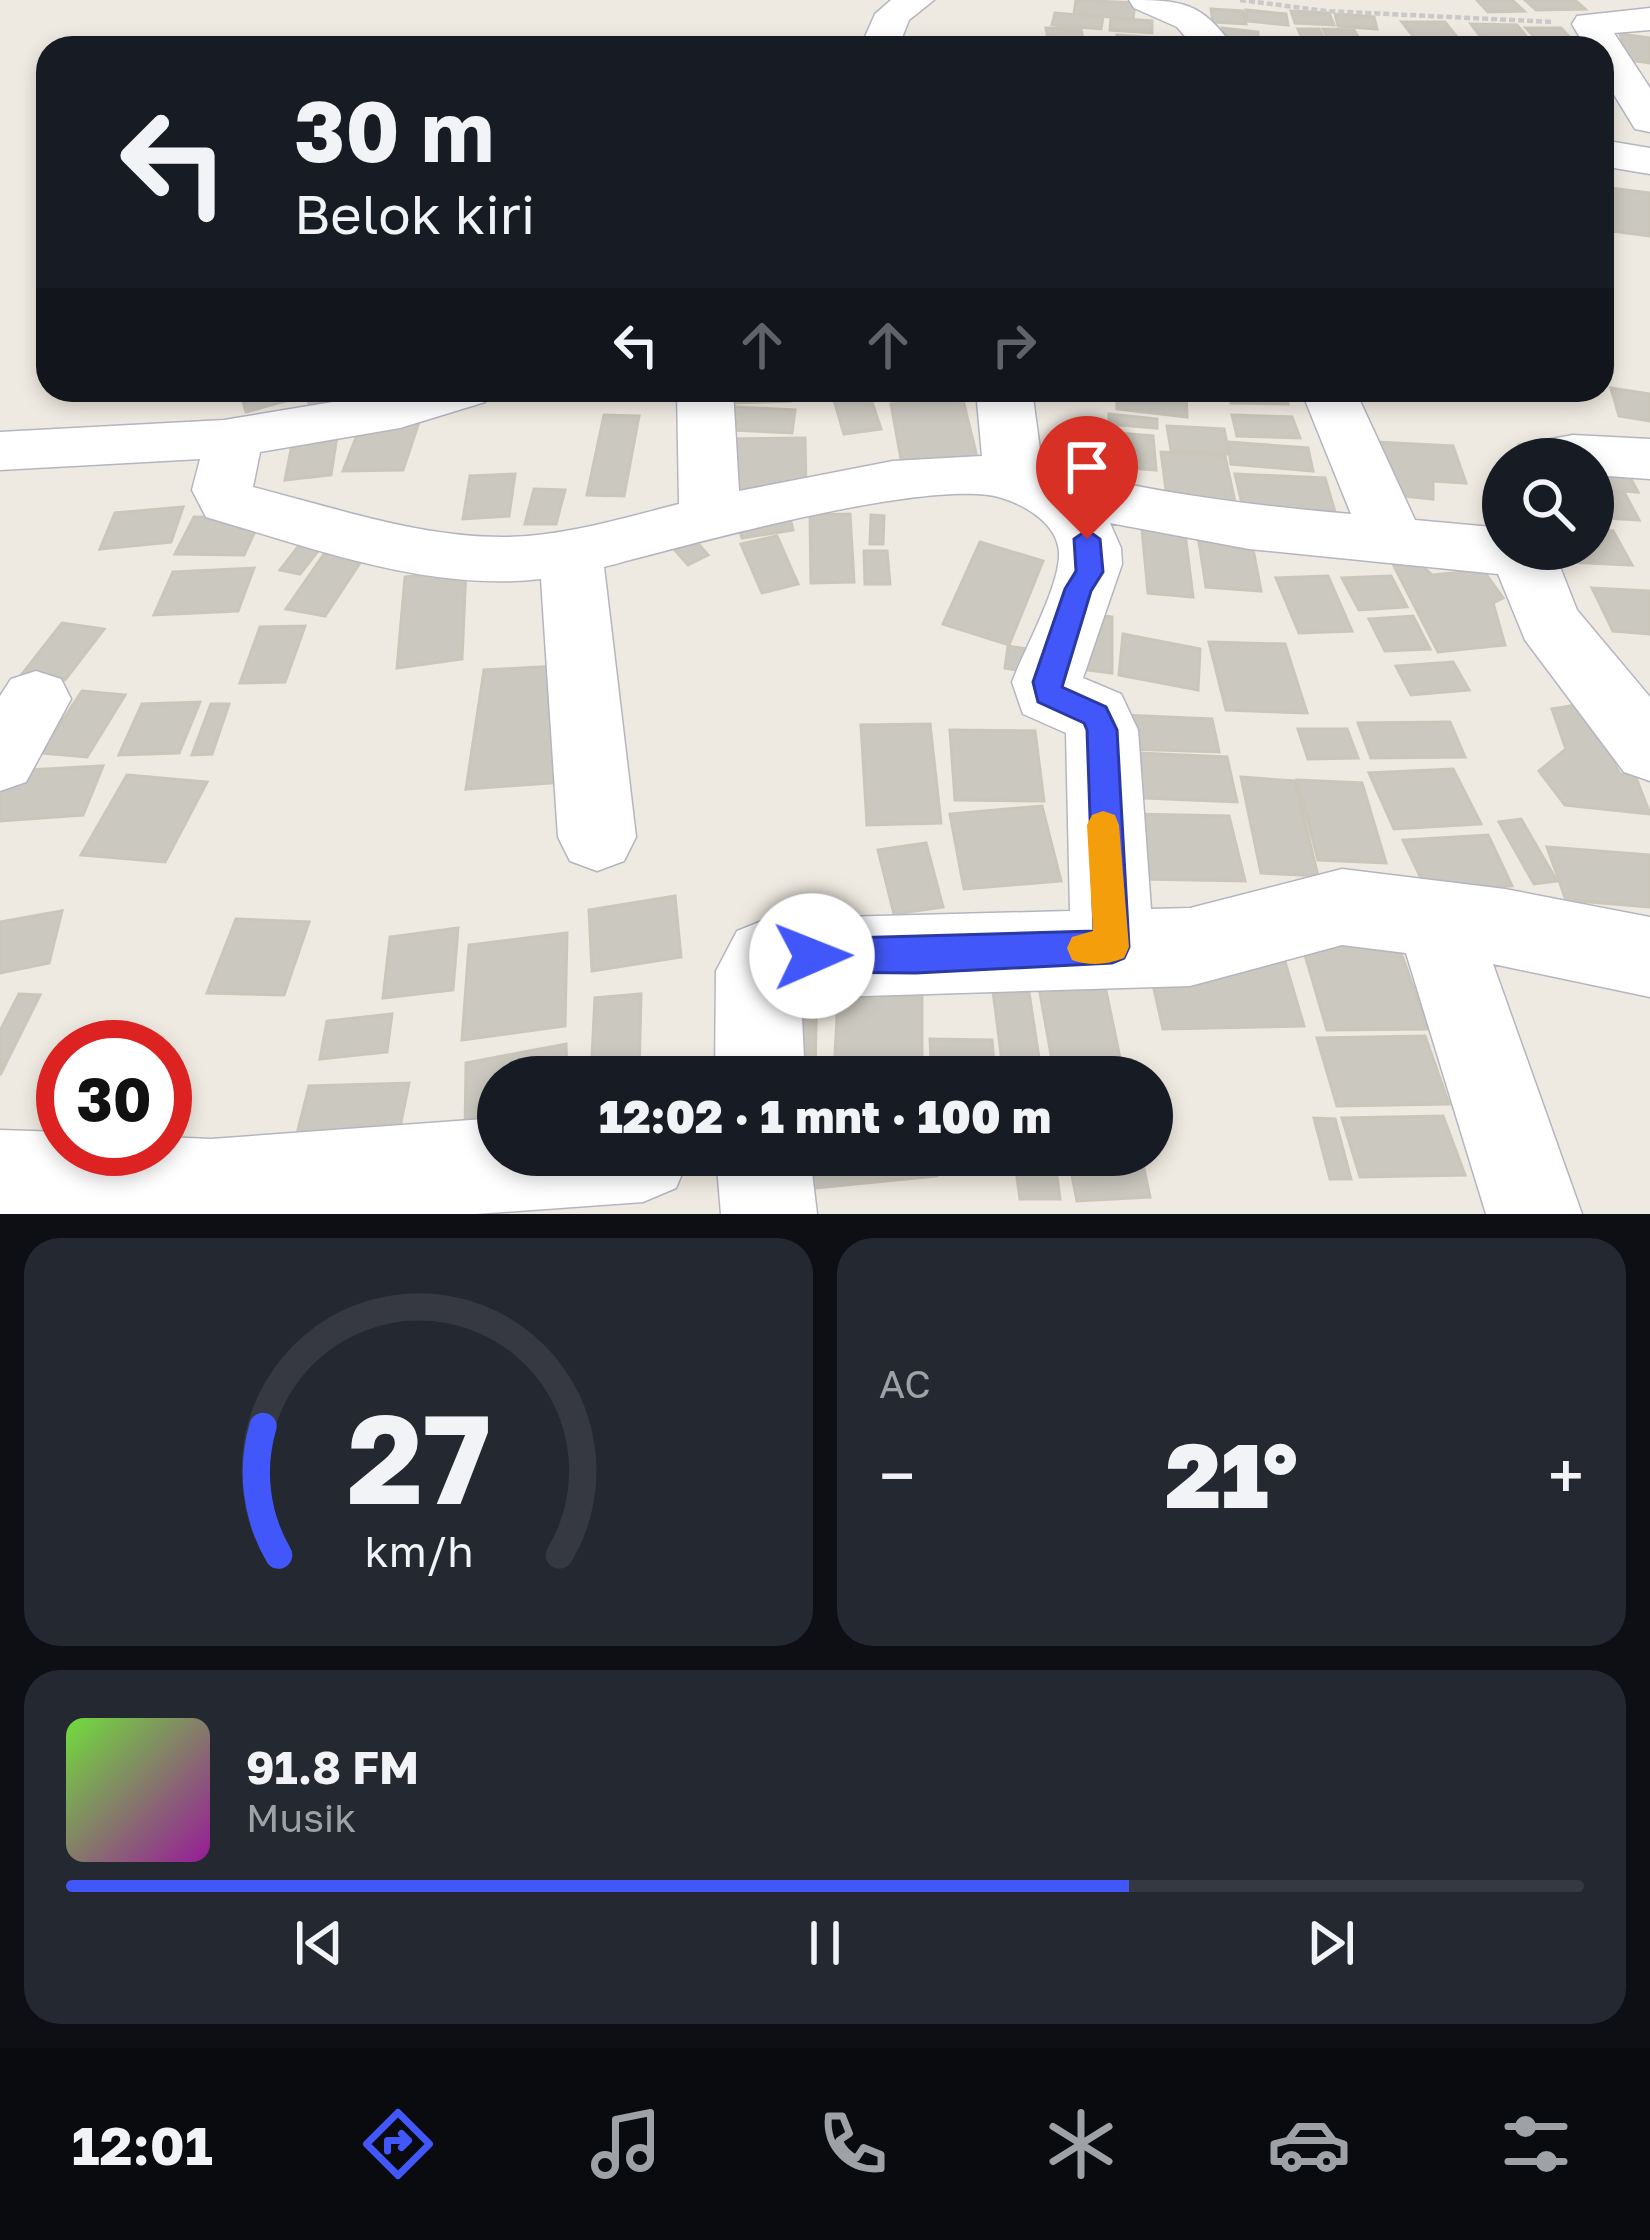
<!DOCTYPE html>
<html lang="id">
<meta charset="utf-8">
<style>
body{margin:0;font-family:"Golos Text",sans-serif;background:#242831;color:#f1f3f6;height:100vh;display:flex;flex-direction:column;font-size:45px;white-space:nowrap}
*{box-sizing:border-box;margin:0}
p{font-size:39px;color:#9ea1a6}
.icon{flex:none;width:66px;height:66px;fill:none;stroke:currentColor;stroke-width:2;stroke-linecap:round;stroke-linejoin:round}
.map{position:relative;height:1214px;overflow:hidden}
.panel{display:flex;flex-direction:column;gap:24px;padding:24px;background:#0d0f14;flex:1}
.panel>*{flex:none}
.top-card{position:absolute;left:36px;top:36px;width:1578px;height:366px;border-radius:36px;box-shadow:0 6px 18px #0003;background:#171b24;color:#f1f3f6;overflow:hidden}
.tools{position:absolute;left:1482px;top:438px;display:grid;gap:24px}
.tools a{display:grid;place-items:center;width:132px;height:132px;border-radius:50%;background:#171b24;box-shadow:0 6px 18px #0003;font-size:60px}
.speed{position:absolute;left:36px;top:1020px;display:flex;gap:24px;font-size:60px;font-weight:700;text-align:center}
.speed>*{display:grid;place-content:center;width:156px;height:156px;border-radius:50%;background:#171b24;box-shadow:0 6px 18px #0003;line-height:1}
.speed .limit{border:18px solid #d22;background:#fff;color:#111}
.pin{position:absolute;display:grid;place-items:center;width:102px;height:102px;color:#fff;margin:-123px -51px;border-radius:50% 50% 50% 0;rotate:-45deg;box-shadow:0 0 12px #0007}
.pin .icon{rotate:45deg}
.me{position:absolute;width:132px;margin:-66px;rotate:89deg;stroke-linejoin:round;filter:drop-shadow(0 0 9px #0008)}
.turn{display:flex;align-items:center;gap:42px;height:252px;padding:0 60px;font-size:54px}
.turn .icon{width:156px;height:156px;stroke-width:2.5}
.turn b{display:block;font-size:84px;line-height:102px}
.lanes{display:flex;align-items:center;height:114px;padding:0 60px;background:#0003;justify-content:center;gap:60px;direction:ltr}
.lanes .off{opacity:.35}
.big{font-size:90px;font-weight:800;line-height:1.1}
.panel .card{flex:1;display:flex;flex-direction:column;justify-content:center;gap:18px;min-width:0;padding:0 42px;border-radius:36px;background:#242831}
.panel .dial{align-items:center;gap:0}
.dial svg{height:312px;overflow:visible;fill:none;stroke:#363941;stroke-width:7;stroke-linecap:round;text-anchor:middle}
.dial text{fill:#f1f3f6;stroke:none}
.song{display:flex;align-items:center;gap:36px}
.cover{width:144px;height:144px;border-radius:18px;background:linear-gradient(135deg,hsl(100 70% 55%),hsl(300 70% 35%))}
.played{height:12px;border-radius:6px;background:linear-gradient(90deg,#4257fa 70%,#363941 70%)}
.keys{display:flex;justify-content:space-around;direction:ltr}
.heat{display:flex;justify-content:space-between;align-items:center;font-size:66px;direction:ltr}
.panel .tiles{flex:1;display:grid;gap:24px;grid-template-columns:1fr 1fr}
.card:last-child{grid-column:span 2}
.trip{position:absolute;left:477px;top:1056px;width:696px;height:120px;border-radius:60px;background:#171b24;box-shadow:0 6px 18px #0003;font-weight:800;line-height:120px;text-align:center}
.tab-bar{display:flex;height:192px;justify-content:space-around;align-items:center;background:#090b0e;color:#9ea1a6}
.tab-bar .icon{width:84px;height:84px}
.tab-bar .active{color:#4257fa}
.tab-bar b{font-size:54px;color:#f1f3f6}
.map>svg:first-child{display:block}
.building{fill:#cbc8bf;stroke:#cbc6ba;stroke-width:3}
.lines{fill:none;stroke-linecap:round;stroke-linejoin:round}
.minor-casing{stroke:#b4b5c1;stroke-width:3}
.path{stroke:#c9c9c9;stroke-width:4.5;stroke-dasharray:6 3;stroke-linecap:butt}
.minor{fill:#fff;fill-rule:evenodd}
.route{fill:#4257fa;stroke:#2b39a2;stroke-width:3}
.slow{fill:#f59e0b}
</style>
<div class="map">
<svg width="1650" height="1214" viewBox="0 0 1650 1214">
<rect width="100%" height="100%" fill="#efeae1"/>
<!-- building -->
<g class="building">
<polygon points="1076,0 1135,3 1133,19 1074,14"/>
<polygon points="1477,0 1512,0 1524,11 1488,12"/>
<polygon points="1525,0 1575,0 1585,9 1536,10"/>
<polygon points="1211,9 1243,11 1246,24 1213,22"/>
<polygon points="1246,10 1286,14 1288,25 1247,21"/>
<polygon points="1291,11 1329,13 1334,25 1295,23"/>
<polygon points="1055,13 1103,17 1101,29 1052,25"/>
<polygon points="1335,14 1374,17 1377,29 1338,26"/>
<polygon points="1111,18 1152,21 1152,33 1110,30"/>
<polygon points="1402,22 1445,22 1460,41 1417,41"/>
<polygon points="1471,24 1517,25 1531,42 1484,41"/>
<polygon points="1046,28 1081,29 1085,48 1050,48"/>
<polygon points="1222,28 1258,32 1258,46 1222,43"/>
<polygon points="1526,28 1561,28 1575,43 1540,43"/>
<polygon points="1298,29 1319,29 1328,46 1305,45"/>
<polygon points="1323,29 1354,30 1364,47 1332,46"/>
<polygon points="1620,34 1650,38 1650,63 1628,60"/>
<polygon points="1117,35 1158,38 1158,48 1117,48"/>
<polygon points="1602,187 1650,193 1650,236 1611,231"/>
<polygon points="1611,388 1650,394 1650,421 1619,416"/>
<polygon points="240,390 298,390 300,397 246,412"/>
<polygon points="306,390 352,390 354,397 310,409"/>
<polygon points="730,390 790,390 791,401 730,403"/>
<polygon points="831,390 868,390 881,429 844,434"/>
<polygon points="1117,390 1186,390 1187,417 1117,409"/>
<polygon points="1227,390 1284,390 1288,404 1231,403"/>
<polygon points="963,400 978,461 902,465 891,404"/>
<polygon points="735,407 795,410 792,433 732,430"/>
<polygon points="1109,414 1157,419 1157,428 1109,424"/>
<polygon points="604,415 639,416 624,496 587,495"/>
<polygon points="1232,415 1292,417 1300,438 1237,436"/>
<polygon points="421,416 403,470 343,471 364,417"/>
<polygon points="1167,426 1224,429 1229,454 1171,450"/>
<polygon points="1094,431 1153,436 1156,470 1095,465"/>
<polygon points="337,436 331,475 285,480 293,440"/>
<polygon points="805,438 806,491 726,492 729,439"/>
<polygon points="1228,442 1308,448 1313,471 1231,464"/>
<polygon points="1375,442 1453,446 1466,483 1433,481 1433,499 1394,495"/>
<polygon points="1161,452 1225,456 1235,502 1167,497"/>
<polygon points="1548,456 1620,459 1638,492 1593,489 1593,459"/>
<polygon points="515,474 509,516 463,519 470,476"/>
<polygon points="1235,474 1325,478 1335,512 1243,508"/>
<polygon points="534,489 565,490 556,524 525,524"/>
<polygon points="1593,491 1624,492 1639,520 1593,517"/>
<polygon points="183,507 171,542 100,549 115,513"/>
<polygon points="789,514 793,530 742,538 738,522"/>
<polygon points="850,514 854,582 811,583 810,515"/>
<polygon points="871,515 884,516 883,544 870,544"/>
<polygon points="194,517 261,518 244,555 175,554"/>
<polygon points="1142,529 1185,533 1193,597 1148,593"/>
<polygon points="1197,529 1250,533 1261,591 1206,587"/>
<polygon points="1593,530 1613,531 1632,565 1547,561 1541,549 1593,549"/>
<polygon points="777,536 798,584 762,593 741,544"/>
<polygon points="305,538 325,542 300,574 280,570"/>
<polygon points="694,539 708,555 688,565 674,549"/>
<polygon points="334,540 371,546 325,616 286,609"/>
<polygon points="980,542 1043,561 1009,645 943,624"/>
<polygon points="864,551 887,551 890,584 865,584"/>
<polygon points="1417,561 1432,575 1483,570 1503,598 1493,603 1505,645 1438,652 1394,566"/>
<polygon points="254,568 238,611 154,615 173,572"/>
<polygon points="466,569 462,659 397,668 405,577"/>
<polygon points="1328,576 1352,631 1299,633 1276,578"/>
<polygon points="1391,576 1407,607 1359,610 1342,578"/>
<polygon points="1592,588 1650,591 1650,634 1613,631"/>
<polygon points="1080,613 1112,617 1112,673 1079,669"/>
<polygon points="1413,616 1430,649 1385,651 1369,619"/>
<polygon points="62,623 104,629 65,680 22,674"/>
<polygon points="305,626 285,682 240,683 260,627"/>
<polygon points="1123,634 1200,649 1198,690 1119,675"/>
<polygon points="1209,642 1285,644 1307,713 1226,710"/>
<polygon points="1008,646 1032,650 1029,672 1005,668"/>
<polygon points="1453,662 1469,690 1411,695 1396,666"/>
<polygon points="574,665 563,782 466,789 484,670"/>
<polygon points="82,691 125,695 87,757 41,753"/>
<polygon points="200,702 179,753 119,755 142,704"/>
<polygon points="211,704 229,704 212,754 192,755"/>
<polygon points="1583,704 1620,774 1635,775 1650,814 1565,805 1539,771 1566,749 1552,709"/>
<polygon points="1122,715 1212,719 1219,752 1128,749"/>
<polygon points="1450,722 1465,757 1371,758 1358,723"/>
<polygon points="930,724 941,823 867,825 861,725"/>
<polygon points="1298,729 1347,729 1358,758 1308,759"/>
<polygon points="950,730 1035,731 1044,801 955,800"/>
<polygon points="1116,752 1227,757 1237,802 1122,797"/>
<polygon points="103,766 83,815 0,821 0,797 11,771"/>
<polygon points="1453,769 1481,824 1394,829 1369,773"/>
<polygon points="127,775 207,782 165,862 81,855"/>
<polygon points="1241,777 1295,781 1318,876 1261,873"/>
<polygon points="1297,780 1362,783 1386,863 1318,860"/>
<polygon points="1042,806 1061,881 964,889 950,814"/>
<polygon points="1131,814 1229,816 1245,881 1142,879"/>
<polygon points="1521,819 1557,881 1534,884 1499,822"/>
<polygon points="1488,835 1512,886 1427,891 1403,840"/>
<polygon points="926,843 943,907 894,914 878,850"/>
<polygon points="1547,847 1650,855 1650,907 1566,900"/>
<polygon points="675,896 681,957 592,971 589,910"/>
<polygon points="62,911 49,963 0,973 0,922"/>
<polygon points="236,919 309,922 284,995 207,993"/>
<polygon points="458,928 453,990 383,998 390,937"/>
<polygon points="1393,930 1428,1029 1327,1030 1298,931"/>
<polygon points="567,933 565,1026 462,1040 469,945"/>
<polygon points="1283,955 1304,1026 1163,1029 1147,958"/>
<polygon points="1100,962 1124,1077 1055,1077 1035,965"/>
<polygon points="1025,967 1042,1077 1004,1077 990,968"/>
<polygon points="839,976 922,981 922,1077 834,1075"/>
<polygon points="790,977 817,977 815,1077 787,1077"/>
<polygon points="19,994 40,995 0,1075 0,1031"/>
<polygon points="641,994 639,1077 591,1077 595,998"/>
<polygon points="392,1014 387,1052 320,1059 327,1021"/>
<polygon points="1425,1036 1449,1104 1337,1106 1317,1038"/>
<polygon points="930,1039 992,1040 995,1077 932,1077"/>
<polygon points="566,1044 567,1077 498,1077 498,1128 465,1135 466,1063"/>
<polygon points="409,1083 397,1142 294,1146 309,1086"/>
<polygon points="1443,1116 1465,1175 1360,1177 1342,1118"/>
<polygon points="1314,1118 1335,1119 1351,1179 1330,1179"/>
<polygon points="792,1155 934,1155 937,1176 794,1190"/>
<polygon points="936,1155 1001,1155 1001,1161 936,1160"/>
<polygon points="1014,1155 1054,1155 1060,1199 1020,1199"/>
<polygon points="1068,1155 1141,1155 1150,1197 1077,1201"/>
</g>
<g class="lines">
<defs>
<g id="minor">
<polygon points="891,0 934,0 909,20 898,48 860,48 875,14"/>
<path d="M1129,0C1182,0 1202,2 1234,48H1195L1177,27L1134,8Z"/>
<polygon points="1650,8 1650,30 1614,33 1650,88 1650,132 1635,129 1602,75 1602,48 1586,48 1572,24 1577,16"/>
<polygon points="1602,140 1650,148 1650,174 1602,166"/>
<path d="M405,390H494L485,402L400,428L260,452L253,487C335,508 421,538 507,537C565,536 623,518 679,504L677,390H733L739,491L893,461L982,456L976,390H1032L1042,464C1143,492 1247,505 1351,514L1303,395L1307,390H1355L1415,520L1503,528V549H1553L1577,610L1650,697V781L1624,772L1525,640L1498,574L1249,549L1110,523L1121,548L1122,564L1083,678L1121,694L1138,730L1151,909L1190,908L1342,869L1505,889L1650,917V997L1493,964L1582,1214H1486L1406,953L1342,945L1190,986L801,998L805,1077H715L716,971L737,931L767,919L1070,911L1066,733L1023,714L1012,682C1024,650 1061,584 1059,552C1057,524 1027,506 1002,498C932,476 684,546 604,567L636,837L624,861L597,871L570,861L558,837L541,579C429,592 312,548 206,517L192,490L200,459L0,470V432L224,420Z"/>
<polygon points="1573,435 1650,439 1650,479 1593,475 1593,459 1511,459 1519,445"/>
<polygon points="36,671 61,679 71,699 26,782 0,791 0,696 11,679"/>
<polygon points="498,1118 498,1155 690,1155 676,1188 643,1202 476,1214 0,1214 0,1130 63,1132 63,1149 165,1149 165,1137 211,1139"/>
<polygon points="716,1155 810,1155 817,1214 721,1214"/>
</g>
</defs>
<!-- minor casing -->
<use href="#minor" class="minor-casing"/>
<!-- path -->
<polyline class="path" points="1240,0 1326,11 1553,22"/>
<!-- minor -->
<use href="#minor" class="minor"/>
</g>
<!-- route -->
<polygon class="route" points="1087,530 1100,539 1103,572 1091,591 1062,687 1106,707 1117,730 1129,947 1124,958 1112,963 916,973 812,972 800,967 795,956 800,944 812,939 1094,931 1087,730 1084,723 1038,702 1033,682 1065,589 1076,571 1074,539"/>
<!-- slow -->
<path class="slow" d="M1103,811L1115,815L1119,825L1129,947L1124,958C1107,965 1089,966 1072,960L1067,948L1072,937L1093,931L1087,825L1092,815Z"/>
</svg>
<div class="tools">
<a><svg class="icon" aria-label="search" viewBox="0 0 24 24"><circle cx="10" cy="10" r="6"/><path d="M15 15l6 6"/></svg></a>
</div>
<div class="speed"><div class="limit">30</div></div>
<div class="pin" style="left:1087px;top:539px;background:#d93025"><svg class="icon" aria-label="arrive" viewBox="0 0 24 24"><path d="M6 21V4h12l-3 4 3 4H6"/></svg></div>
<svg class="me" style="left:812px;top:956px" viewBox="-20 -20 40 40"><circle r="19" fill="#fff"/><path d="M0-13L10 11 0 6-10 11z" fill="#4257fa"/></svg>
<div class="trip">12:02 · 1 mnt · 100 m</div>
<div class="top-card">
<div class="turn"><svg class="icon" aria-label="left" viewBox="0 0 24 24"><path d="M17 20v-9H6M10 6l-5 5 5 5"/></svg><div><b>30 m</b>Belok kiri</div></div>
<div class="lanes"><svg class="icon" aria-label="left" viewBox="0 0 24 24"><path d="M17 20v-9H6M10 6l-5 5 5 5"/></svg><svg class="icon off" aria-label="ahead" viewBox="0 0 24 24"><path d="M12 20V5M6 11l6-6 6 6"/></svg><svg class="icon off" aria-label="ahead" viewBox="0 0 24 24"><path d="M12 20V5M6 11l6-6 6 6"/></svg><svg class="icon off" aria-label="right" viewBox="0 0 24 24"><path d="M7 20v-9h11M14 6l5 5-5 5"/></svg></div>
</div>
</div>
<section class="panel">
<div class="tiles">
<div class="card dial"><svg viewBox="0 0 100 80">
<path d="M14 69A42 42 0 1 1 86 69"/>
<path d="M14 69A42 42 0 0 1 10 36" stroke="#4257fa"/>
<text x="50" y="56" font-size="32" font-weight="700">27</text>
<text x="50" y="72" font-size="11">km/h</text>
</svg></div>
<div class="card"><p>AC</p>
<div class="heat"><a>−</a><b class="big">21°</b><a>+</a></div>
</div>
<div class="card">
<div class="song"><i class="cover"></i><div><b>91.8 FM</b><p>Musik</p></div></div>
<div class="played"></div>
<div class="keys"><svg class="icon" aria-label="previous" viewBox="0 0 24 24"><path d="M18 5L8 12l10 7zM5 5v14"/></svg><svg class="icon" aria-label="pause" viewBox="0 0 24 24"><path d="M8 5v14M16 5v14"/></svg><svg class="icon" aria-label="next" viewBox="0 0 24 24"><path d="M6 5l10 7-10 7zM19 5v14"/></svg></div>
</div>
</div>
</section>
<nav class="tab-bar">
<b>12:01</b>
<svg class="icon active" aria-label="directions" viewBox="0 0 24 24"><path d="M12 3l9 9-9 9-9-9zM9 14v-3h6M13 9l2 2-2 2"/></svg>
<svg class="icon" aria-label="music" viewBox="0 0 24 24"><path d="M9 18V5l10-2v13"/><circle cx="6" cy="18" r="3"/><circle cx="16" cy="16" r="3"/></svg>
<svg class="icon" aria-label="phone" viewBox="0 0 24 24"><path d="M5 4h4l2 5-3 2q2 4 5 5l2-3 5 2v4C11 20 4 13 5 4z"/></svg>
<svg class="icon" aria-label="climate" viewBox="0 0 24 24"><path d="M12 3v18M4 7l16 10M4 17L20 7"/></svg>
<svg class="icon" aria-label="car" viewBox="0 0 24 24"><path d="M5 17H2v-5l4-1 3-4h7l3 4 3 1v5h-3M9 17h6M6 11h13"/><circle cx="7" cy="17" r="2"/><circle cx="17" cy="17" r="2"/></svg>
<svg class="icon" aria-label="filters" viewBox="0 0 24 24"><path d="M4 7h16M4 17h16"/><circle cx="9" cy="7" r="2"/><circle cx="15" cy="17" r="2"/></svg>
</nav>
